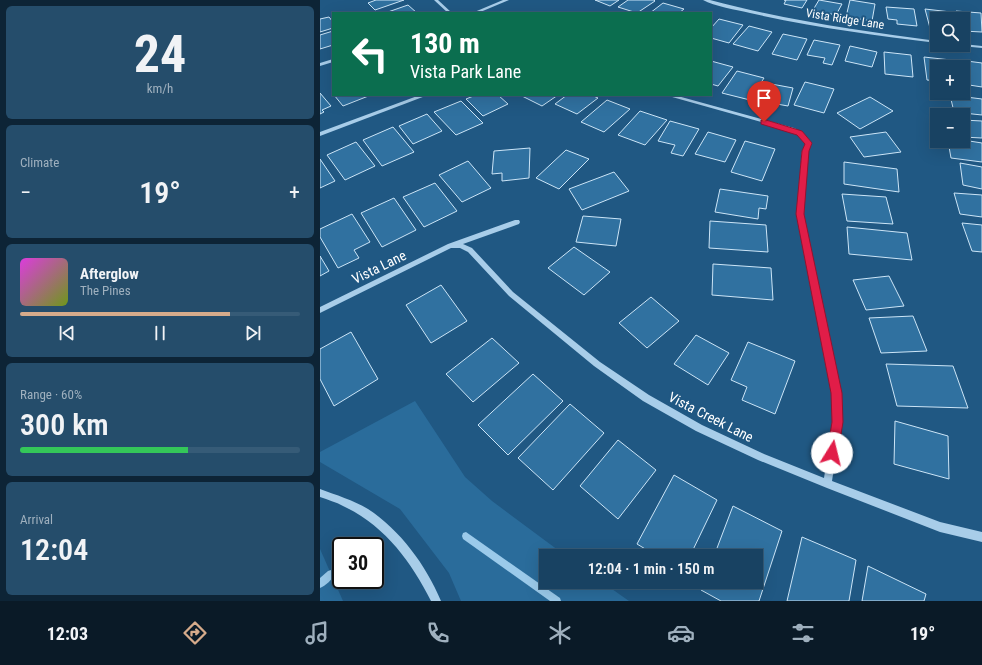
<!DOCTYPE html>
<meta charset="utf-8">
<style>
body{margin:0;font-family:"Roboto Condensed",sans-serif;background:#254d6b;color:#f1f3f6;height:100vh;display:flex;flex-direction:column;font-size:15px;white-space:nowrap}
*{box-sizing:border-box;margin:0}
p{font-size:13px;color:#9fb0be}
.icon{flex:none;width:22px;height:22px;fill:none;stroke:currentColor;stroke-width:2;stroke-linecap:round;stroke-linejoin:round}
.map{position:relative;flex:1;overflow:hidden}
.details{display:flex;flex-direction:column;gap:6px;padding:6px;background:#0d2436;width:320px}
.details>*{flex:none}
.hud{position:absolute;left:12px;top:12px;width:380px;height:84px;border-radius:0px;box-shadow:0 4px 16px #0002,0 0 0 1px #365b77;background:#0b6e4f;color:#fff;overflow:hidden}
.fabs{position:absolute;left:610px;top:12px;display:grid;gap:8px}
.fabs a{display:grid;place-items:center;width:40px;height:40px;border-radius:0px;background:#184262;box-shadow:0 4px 16px #0002,0 0 0 1px #365b77;font-size:20px}
.speed{position:absolute;left:12px;top:537px;display:flex;gap:8px;font-size:20px;font-weight:700;text-align:center}
.speed>*{display:grid;place-content:center;width:52px;height:52px;border-radius:50%;background:#184262;box-shadow:0 4px 16px #0002,0 0 0 1px #365b77;line-height:1}
.speed .limit{border:2px solid #111;border-radius:6px;background:#fff;color:#111}
.pin{position:absolute;display:grid;place-items:center;width:34px;height:34px;color:#fff;margin:-41px -17px;border-radius:50% 50% 50% 0;rotate:-45deg;box-shadow:0 0 4px #0007}
.pin .icon{rotate:45deg}
.me{position:absolute;width:44px;margin:-22px;rotate:9deg;stroke-linejoin:round;filter:drop-shadow(0 0 3px #0008)}
.turn{display:flex;align-items:center;gap:14px;height:84px;padding:0 12px;font-size:18px}
.turn .icon{width:52px;height:52px;stroke-width:2.5}
.turn b{display:block;font-size:28px;line-height:34px}
.big{font-size:30px;font-weight:600;line-height:1.1}
.details .widget{flex:1;display:flex;flex-direction:column;justify-content:center;gap:6px;min-width:0;padding:0 14px;border-radius:6px;background:#254d6b}
.details .dial{align-items:center;gap:0}
.dial b{font-size:52px;line-height:1}
.song{display:flex;align-items:center;gap:12px}
.cover{width:48px;height:48px;border-radius:6px;background:linear-gradient(135deg,hsl(300 70% 55%),hsl(80 70% 35%))}
.played{height:4px;border-radius:2px;background:linear-gradient(90deg,#d6ab8b 75%,#365b77 75%)}
.keys{display:flex;justify-content:space-around;direction:ltr}
.heat{display:flex;justify-content:space-between;align-items:center;font-size:22px;direction:ltr}
.charge{height:6px;border-radius:3px;background:linear-gradient(90deg,#34c759 60%,#365b77 0)}
.trip{position:absolute;left:219px;top:549px;width:224px;height:40px;border-radius:0px;background:#184262;box-shadow:0 4px 16px #0002,0 0 0 1px #365b77;font-weight:600;line-height:40px;text-align:center}
.tab-bar{display:flex;height:64px;justify-content:space-around;align-items:center;background:#0a1a27;color:#9fb0be}
.tab-bar .icon{width:28px;height:28px}
.tab-bar .on{color:#d6ab8b}
.tab-bar b{font-size:18px;color:#f1f3f6}
main{display:flex;flex:1;min-height:0}
.map>svg:first-child{display:block}
.green{fill:#2a6c9b}
.lines{fill:none;stroke-linecap:round;stroke-linejoin:round}
.stream{fill:#9bcaea;fill-rule:evenodd}
.building{fill:#3071a0;stroke:#cce5f7}
.minor{fill:#a8cde9;fill-rule:evenodd}
.route{fill:#e11d48;stroke:#92132f}
.labels{text-anchor:middle;dominant-baseline:central;stroke-width:4;stroke-linejoin:round;paint-order:stroke}
.far-street-label{font-size:12px;fill:#fff;stroke:#205883}
.street-label{font-size:14px;fill:#fff;stroke:#205883}
</style>
<main>
<section class="details">
<div class="widget dial"><b>24</b><p>km/h</p></div>
<div class="widget"><p>Climate</p>
<div class="heat"><a>−</a><b class="big">19°</b><a>+</a></div>
</div>
<div class="widget">
<div class="song"><i class="cover"></i><div><b>Afterglow</b><p>The Pines</p></div></div>
<div class="played"></div>
<div class="keys"><svg class="icon" aria-label="previous" viewBox="0 0 24 24"><path d="M18 5L8 12l10 7zM5 5v14"/></svg><svg class="icon" aria-label="pause" viewBox="0 0 24 24"><path d="M8 5v14M16 5v14"/></svg><svg class="icon" aria-label="next" viewBox="0 0 24 24"><path d="M6 5l10 7-10 7zM19 5v14"/></svg></div>
</div>
<div class="widget"><p>Range · 60%</p><b class="big">300 km</b><div class="charge"></div></div>
<div class="widget"><p>Arrival</p><b class="big">12:04</b></div>
</section>
<div class="map">
<svg width="662" height="601" viewBox="0 0 662 601">
<rect width="100%" height="100%" fill="#205883"/>
<!-- green -->
<g class="green">
<polygon points="95,401 145,477 172,501 246,556 226,556 226,582 282,582 309,601 141,601 129,573 80,509 0,462 0,452"/>
<polygon points="0,549 23,601 0,601"/>
</g>
<g class="lines">
<!-- stream -->
<g class="stream">
<polygon points="146,532 240,598 241,601 230,601 143,539 142,536 143,533"/>
<path d="M11,570L14,571L15,574C13,579 5,586 0,588V578L8,571Z"/>
</g>
</g>
<!-- building -->
<g class="building">
<polygon points="56,0 84,0 55,10 48,3"/>
<polygon points="275,0 299,0 290,6"/>
<polygon points="308,0 334,0 335,1 317,13 298,7"/>
<polygon points="464,0 487,0 482,8 464,4 466,0"/>
<polygon points="499,0 522,4 516,15 493,10"/>
<polygon points="530,0 555,4 552,21 526,17"/>
<polygon points="343,3 364,9 359,13 330,13"/>
<polygon points="88,5 97,13 65,13"/>
<polygon points="566,7 594,9 597,26 577,24 577,20 568,19"/>
<polygon points="605,9 631,12 633,19 617,19 617,28 610,28"/>
<polygon points="636,11 661,13 662,32 643,31 643,19 638,19"/>
<polygon points="9,17 13,22 13,28 0,32 0,19"/>
<polygon points="399,19 423,25 409,43 391,38 391,28"/>
<polygon points="429,26 452,32 438,51 413,44"/>
<polygon points="13,31 13,45 0,49 0,35"/>
<polygon points="463,34 487,39 477,60 452,54"/>
<polygon points="494,40 520,45 512,65 503,63 505,58 487,55"/>
<polygon points="530,46 557,52 552,67 525,61"/>
<polygon points="564,52 591,55 593,77 565,74"/>
<polygon points="604,57 631,60 632,67 617,67 617,81 607,80"/>
<polygon points="639,60 662,63 662,87 643,84 643,67 639,67"/>
<polygon points="391,61 413,67 398,86 391,84"/>
<polygon points="417,71 444,78 430,100 402,93"/>
<polygon points="485,82 514,89 504,113 474,105"/>
<polygon points="446,83 473,88 468,106 440,101"/>
<polygon points="0,93 11,106 2,110 4,112 0,114"/>
<polygon points="14,95 51,95 23,106"/>
<polygon points="156,95 178,95 188,104 163,116 146,99"/>
<polygon points="203,95 238,95 222,106 202,96"/>
<polygon points="247,95 271,95 278,98 257,114 235,104"/>
<polygon points="630,95 662,99 662,115 634,112"/>
<polygon points="550,97 573,111 540,129 517,113"/>
<polygon points="287,100 310,109 284,132 261,122"/>
<polygon points="141,101 163,123 136,135 114,112"/>
<polygon points="320,111 347,120 325,145 298,135"/>
<polygon points="107,114 122,131 93,144 79,126"/>
<polygon points="643,120 662,121 662,138 643,137"/>
<polygon points="350,121 379,129 363,156 351,153 355,145 338,141"/>
<polygon points="73,127 94,152 62,166 43,140"/>
<polygon points="388,132 416,140 405,162 375,154"/>
<polygon points="566,132 581,152 544,157 530,137"/>
<polygon points="643,140 662,143 662,162 631,158 628,141"/>
<polygon points="425,141 455,149 442,181 411,172"/>
<polygon points="36,142 55,166 25,180 7,155"/>
<polygon points="210,148 209,178 182,181 182,173 172,174 174,151"/>
<polygon points="246,150 269,159 239,189 216,178"/>
<polygon points="0,159 15,181 0,188"/>
<polygon points="148,161 171,188 142,202 119,175"/>
<polygon points="524,162 577,169 579,192 524,184"/>
<polygon points="640,163 662,167 662,189 643,185"/>
<polygon points="294,172 309,191 262,210 249,189"/>
<polygon points="115,183 137,211 104,227 83,197"/>
<polygon points="400,189 448,196 446,209 439,208 438,219 395,212"/>
<polygon points="634,193 662,195 662,217 640,214"/>
<polygon points="522,194 566,197 573,224 527,221"/>
<polygon points="74,198 96,230 62,247 41,213"/>
<polygon points="32,214 50,242 34,250 39,258 18,268 0,237 0,229"/>
<polygon points="263,216 301,219 296,246 256,242"/>
<polygon points="390,221 446,225 448,252 389,248"/>
<polygon points="642,223 662,225 662,252 652,251"/>
<polygon points="527,227 587,233 592,260 529,254"/>
<polygon points="254,247 290,272 264,295 228,268"/>
<polygon points="0,256 9,271 0,276"/>
<polygon points="393,264 451,268 453,300 392,295"/>
<polygon points="569,276 584,306 546,310 533,280"/>
<polygon points="121,285 147,321 111,343 86,305"/>
<polygon points="331,297 359,321 327,348 299,323"/>
<polygon points="593,316 607,351 561,353 549,318"/>
<polygon points="31,332 58,379 14,406 0,379 0,349"/>
<polygon points="376,335 409,353 388,385 354,364"/>
<polygon points="172,338 199,363 153,402 126,374"/>
<polygon points="428,342 475,361 455,414 422,400 427,387 411,380"/>
<polygon points="566,364 633,366 648,408 577,406"/>
<polygon points="213,374 243,401 188,455 158,425"/>
<polygon points="250,404 284,433 233,490 198,458"/>
<polygon points="575,421 628,436 629,479 574,464"/>
<polygon points="298,440 336,470 298,519 260,486"/>
<polygon points="354,475 397,500 370,556 337,556 317,544"/>
<polygon points="413,506 462,531 439,601 401,601 381,590 384,582 436,582 436,556 394,556"/>
<polygon points="482,537 536,560 529,601 467,601"/>
<polygon points="548,566 606,594 604,601 542,601"/>
</g>
<g class="lines">
<!-- minor -->
<g class="minor">
<polygon points="114,0 118,0 132,13 128,13"/>
<polygon points="183,0 189,0 158,13 152,13"/>
<path d="M383,0H390C464,20 540,31 617,41V43C554,35 492,27 430,13C417,10 394,6 383,0Z"/>
<polygon points="643,44 662,46 662,48 641,46 641,45 643,45"/>
<polygon points="13,59 13,62 0,66 0,63"/>
<polygon points="100,95 108,95 0,136 0,132"/>
<polygon points="345,95 354,95 474,128 482,132 491,142 492,143 488,151 483,214 521,393 521,422 512,481 620,522 662,532 662,542 620,532 507,488 438,460 376,431 323,401 274,366 189,296 148,252 140,248 131,248 0,313 0,307 128,244 195,220 199,220 200,222 199,224 143,244 152,248 193,292 280,362 329,395 382,425 444,454 504,478 513,422 513,393 477,214 482,151 486,143 478,134 470,130"/>
<path d="M0,489C16,495 33,500 48,509C80,530 106,565 121,601H111C91,561 64,525 23,506C16,502 8,500 0,497Z"/>
</g>
</g>
<!-- route -->
<polygon class="route" points="441,120 446,120 482,131 492,143 489,151 484,214 522,393 523,422 518,453 516,457 512,459 509,457 507,453 512,422 511,393 476,214 482,151 485,144 477,135 441,124"/>
<g class="labels">
<!-- far-street labels -->
<g class="far-street-label">
<text transform="translate(525 19) rotate(9)">Vista Ridge Lane</text>
</g>
<!-- street labels -->
<g class="street-label">
<text transform="translate(59 267) rotate(-26)">Vista Lane</text>
<text transform="translate(391 417) rotate(27)">Vista Creek Lane</text>
</g>
</g>
</svg>
<div class="fabs">
<a><svg class="icon" aria-label="search" viewBox="0 0 24 24"><circle cx="10" cy="10" r="6"/><path d="M15 15l6 6"/></svg></a>
<a>+</a>
<a>−</a>
</div>
<div class="speed"><div class="limit">30</div></div>
<div class="pin" style="left:444px;top:122px;background:#d93025"><svg class="icon" aria-label="arrive" viewBox="0 0 24 24"><path d="M6 21V4h12l-3 4 3 4H6"/></svg></div>
<svg class="me" style="left:512px;top:453px" viewBox="-20 -20 40 40"><circle r="19" fill="#fff"/><path d="M0-13L10 11 0 6-10 11z" fill="#e11d48"/></svg>
<div class="trip">12:04 · 1 min · 150 m</div>
<div class="hud">
<div class="turn"><svg class="icon" aria-label="left" viewBox="0 0 24 24"><path d="M17 20v-9H6M10 6l-5 5 5 5"/></svg><div><b>130 m</b>Vista Park Lane</div></div>
</div>
</div>
</main>
<nav class="tab-bar">
<b>12:03</b>
<svg class="icon on" aria-label="directions" viewBox="0 0 24 24"><path d="M12 3l9 9-9 9-9-9zM9 14v-3h6M13 9l2 2-2 2"/></svg>
<svg class="icon" aria-label="music" viewBox="0 0 24 24"><path d="M9 18V5l10-2v13"/><circle cx="6" cy="18" r="3"/><circle cx="16" cy="16" r="3"/></svg>
<svg class="icon" aria-label="phone" viewBox="0 0 24 24"><path d="M5 4h4l2 5-3 2q2 4 5 5l2-3 5 2v4C11 20 4 13 5 4z"/></svg>
<svg class="icon" aria-label="climate" viewBox="0 0 24 24"><path d="M12 3v18M4 7l16 10M4 17L20 7"/></svg>
<svg class="icon" aria-label="car" viewBox="0 0 24 24"><path d="M5 17H2v-5l4-1 3-4h7l3 4 3 1v5h-3M9 17h6M6 11h13"/><circle cx="7" cy="17" r="2"/><circle cx="17" cy="17" r="2"/></svg>
<svg class="icon" aria-label="filters" viewBox="0 0 24 24"><path d="M4 7h16M4 17h16"/><circle cx="9" cy="7" r="2"/><circle cx="15" cy="17" r="2"/></svg>
<b>19°</b>
</nav>
